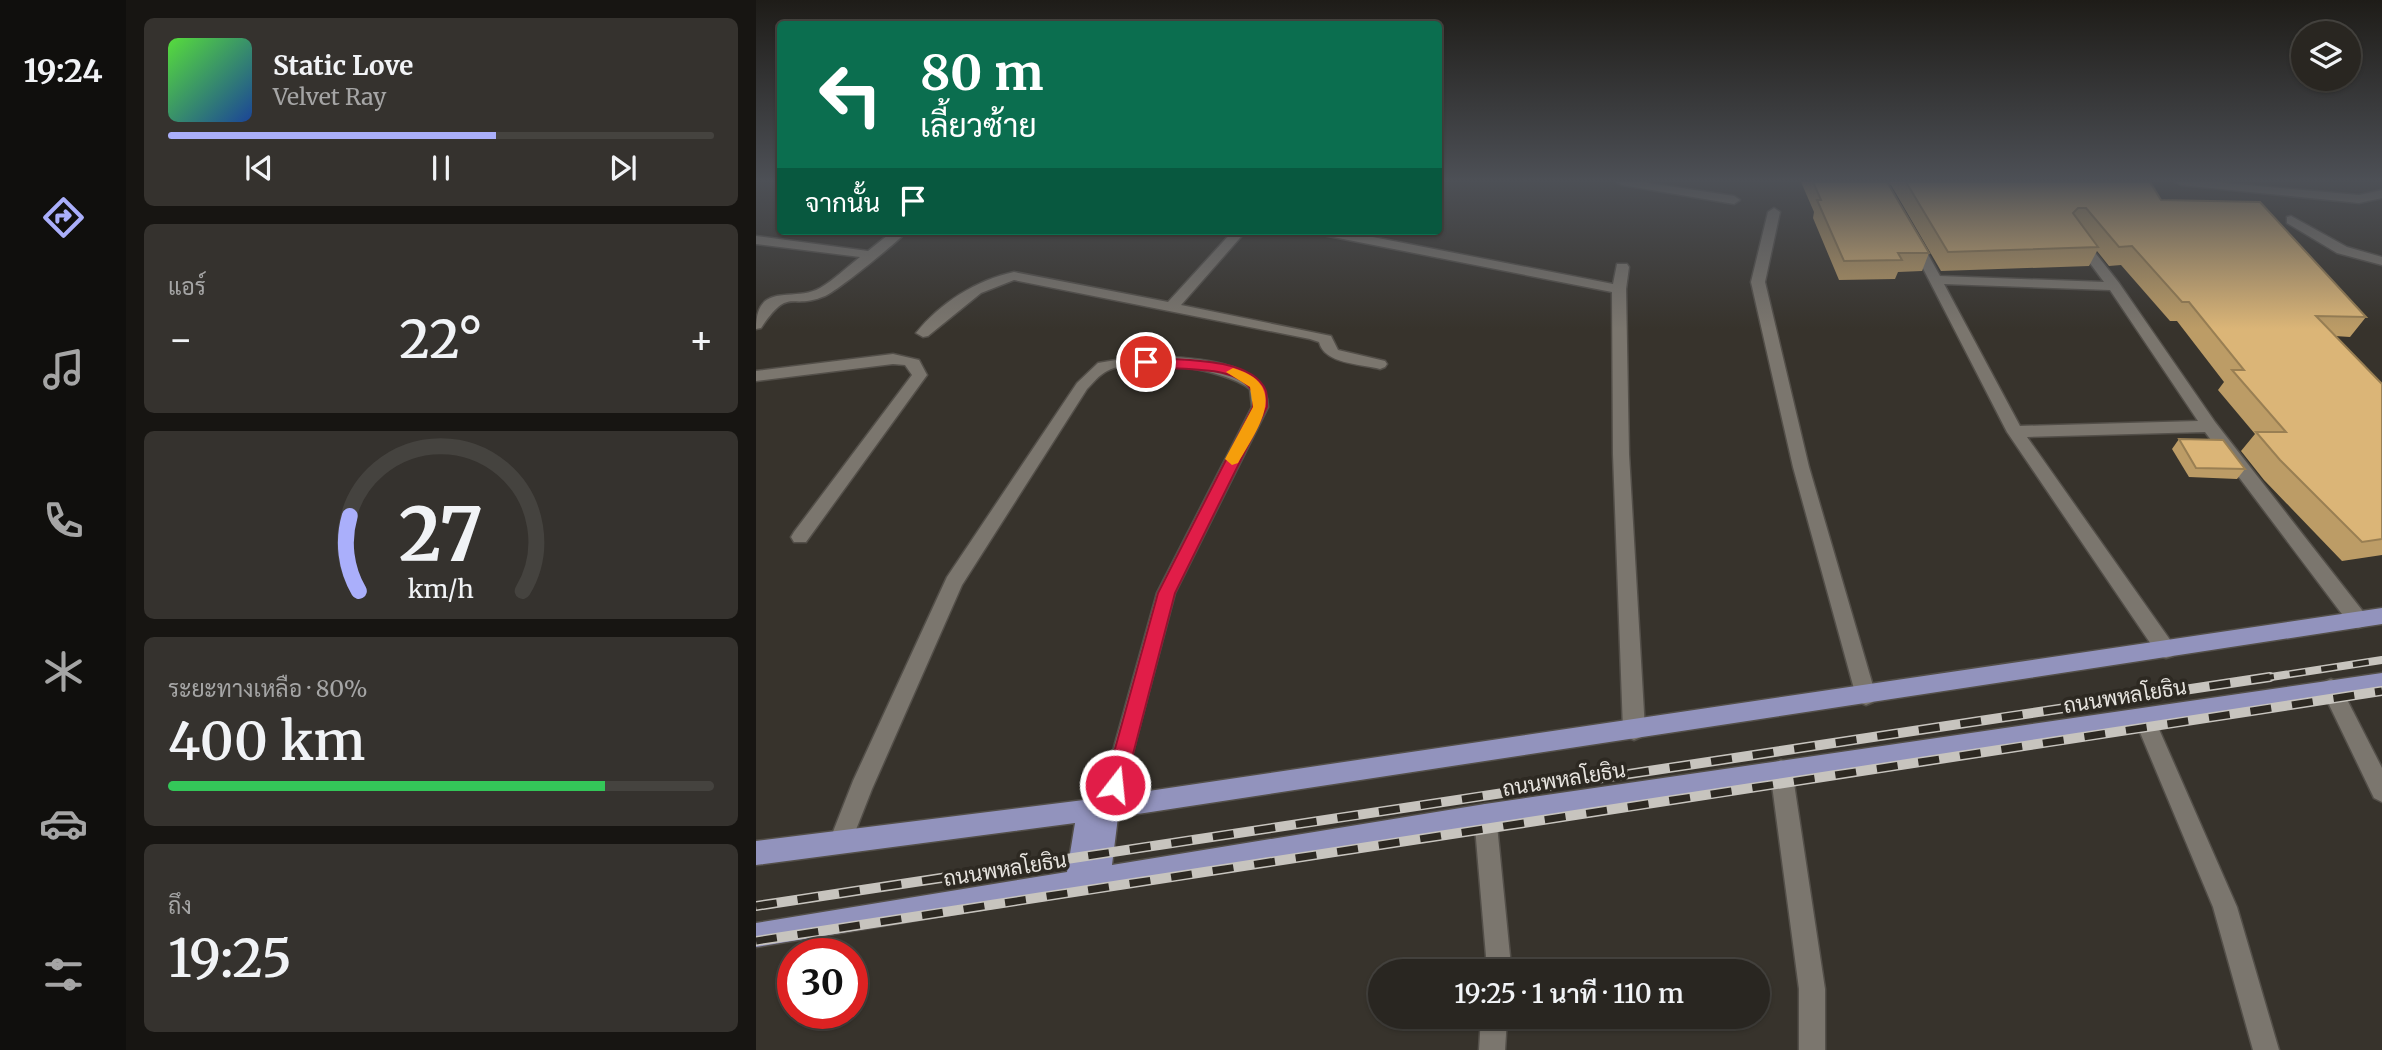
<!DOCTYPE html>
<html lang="th">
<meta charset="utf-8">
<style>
body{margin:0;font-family:Merriweather,Sarabun,serif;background:#35322e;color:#f1f3f6;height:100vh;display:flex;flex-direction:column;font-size:26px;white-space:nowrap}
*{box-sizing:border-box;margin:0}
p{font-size:23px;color:#a5a5a5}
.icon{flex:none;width:38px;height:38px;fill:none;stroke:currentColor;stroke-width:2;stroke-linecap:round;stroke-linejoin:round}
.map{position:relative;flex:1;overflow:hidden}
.sheet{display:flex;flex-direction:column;gap:18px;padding:18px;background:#171512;width:630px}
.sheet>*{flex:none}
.top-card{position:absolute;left:21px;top:21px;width:665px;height:214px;border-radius:7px;box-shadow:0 2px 5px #0004,0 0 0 2px #45433f;background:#0b6e4f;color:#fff;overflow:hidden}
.controls{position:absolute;left:1535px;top:21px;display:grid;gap:14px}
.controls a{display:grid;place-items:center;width:70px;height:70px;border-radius:50%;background:#292621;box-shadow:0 2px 5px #0004,0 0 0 2px #45433f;font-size:35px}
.speed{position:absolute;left:21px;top:938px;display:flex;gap:14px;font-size:35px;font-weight:700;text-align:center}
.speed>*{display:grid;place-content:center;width:91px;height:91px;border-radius:50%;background:#292621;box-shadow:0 2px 5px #0004,0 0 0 2px #45433f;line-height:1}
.speed .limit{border:10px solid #d22;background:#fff;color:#111}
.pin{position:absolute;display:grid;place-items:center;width:60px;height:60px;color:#fff;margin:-30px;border:4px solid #fff;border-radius:50%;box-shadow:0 2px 7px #0007}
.me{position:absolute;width:77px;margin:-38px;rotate:16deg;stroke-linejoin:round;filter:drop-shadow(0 0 5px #0008)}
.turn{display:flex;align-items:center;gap:24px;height:147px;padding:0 28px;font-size:32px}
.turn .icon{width:91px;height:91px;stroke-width:2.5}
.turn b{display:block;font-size:49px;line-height:60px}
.then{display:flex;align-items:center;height:66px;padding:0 28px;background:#0003;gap:14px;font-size:26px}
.big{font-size:52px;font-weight:600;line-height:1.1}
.sheet .widget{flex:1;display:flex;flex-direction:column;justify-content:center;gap:10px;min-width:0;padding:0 24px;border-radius:10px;background:#35322e}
.sheet .dial{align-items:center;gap:0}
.dial svg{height:182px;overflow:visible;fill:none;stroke:#45433f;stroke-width:7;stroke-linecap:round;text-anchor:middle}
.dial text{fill:#f1f3f6;stroke:none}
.song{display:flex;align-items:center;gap:21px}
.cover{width:84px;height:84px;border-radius:10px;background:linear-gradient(135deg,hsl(110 70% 55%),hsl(220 70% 35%))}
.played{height:7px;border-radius:4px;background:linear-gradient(90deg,#aaaffb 60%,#45433f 60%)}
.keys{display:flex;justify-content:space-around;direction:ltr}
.heat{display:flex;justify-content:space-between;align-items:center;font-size:38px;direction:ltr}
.charge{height:10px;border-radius:5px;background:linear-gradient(90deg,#34c759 80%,#45433f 0)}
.trip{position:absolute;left:612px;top:959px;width:402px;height:70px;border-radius:35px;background:#292621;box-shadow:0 2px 5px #0004,0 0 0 2px #45433f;font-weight:600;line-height:70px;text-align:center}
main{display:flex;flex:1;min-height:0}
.menu{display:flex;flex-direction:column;width:126px;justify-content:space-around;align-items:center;background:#100f0d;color:#a5a5a5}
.menu .icon{width:49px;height:49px}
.menu .current{color:#aaaffb}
.menu b{font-size:32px;color:#f1f3f6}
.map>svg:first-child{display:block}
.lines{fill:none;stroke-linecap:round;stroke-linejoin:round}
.minor-casing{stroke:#534f49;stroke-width:3}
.major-casing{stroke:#534f49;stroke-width:3}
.minor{fill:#7b766e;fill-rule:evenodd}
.major{fill:#9293bd;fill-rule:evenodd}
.rail-far1-casing{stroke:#c7c4be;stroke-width:8}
.rail-casing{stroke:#c7c4be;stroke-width:10}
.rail-far1{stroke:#2d2922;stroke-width:5;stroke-dasharray:16;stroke-linecap:butt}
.rail{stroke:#2d2922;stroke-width:7;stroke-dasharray:21;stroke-linecap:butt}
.wall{fill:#bc9c66}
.building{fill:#dbb577;stroke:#997f53;stroke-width:2}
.route{fill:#e11d48;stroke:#92132f;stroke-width:2}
.slow{fill:#f59e0b}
.labels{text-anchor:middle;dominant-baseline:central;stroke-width:7;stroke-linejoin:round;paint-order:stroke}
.near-street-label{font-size:21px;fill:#e7e4df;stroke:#2d2922}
</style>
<main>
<nav class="menu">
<b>19:24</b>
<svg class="icon current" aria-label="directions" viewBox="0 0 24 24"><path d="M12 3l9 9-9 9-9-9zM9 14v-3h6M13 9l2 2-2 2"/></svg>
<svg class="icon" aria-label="music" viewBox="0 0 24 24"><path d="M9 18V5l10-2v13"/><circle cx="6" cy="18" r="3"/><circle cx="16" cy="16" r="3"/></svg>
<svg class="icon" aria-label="phone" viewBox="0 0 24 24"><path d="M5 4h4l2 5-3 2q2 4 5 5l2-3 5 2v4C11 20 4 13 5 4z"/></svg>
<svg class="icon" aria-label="climate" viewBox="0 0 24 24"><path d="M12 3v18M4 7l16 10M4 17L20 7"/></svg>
<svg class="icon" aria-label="car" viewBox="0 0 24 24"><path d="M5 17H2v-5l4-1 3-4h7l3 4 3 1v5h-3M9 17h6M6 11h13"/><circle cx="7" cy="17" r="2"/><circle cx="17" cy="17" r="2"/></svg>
<svg class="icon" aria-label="filters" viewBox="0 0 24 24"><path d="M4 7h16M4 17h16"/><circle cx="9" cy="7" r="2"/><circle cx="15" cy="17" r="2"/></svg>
</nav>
<section class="sheet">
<div class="widget">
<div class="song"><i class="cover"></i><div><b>Static Love</b><p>Velvet Ray</p></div></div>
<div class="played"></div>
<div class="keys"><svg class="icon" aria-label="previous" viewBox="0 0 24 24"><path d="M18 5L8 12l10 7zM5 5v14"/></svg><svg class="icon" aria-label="pause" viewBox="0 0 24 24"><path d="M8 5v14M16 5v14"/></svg><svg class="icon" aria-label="next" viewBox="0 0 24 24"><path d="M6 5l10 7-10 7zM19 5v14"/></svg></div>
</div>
<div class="widget"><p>แอร์</p>
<div class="heat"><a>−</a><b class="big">22°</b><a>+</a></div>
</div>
<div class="widget dial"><svg viewBox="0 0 100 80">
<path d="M14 69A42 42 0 1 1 86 69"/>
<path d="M14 69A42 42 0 0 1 10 36" stroke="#aaaffb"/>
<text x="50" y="56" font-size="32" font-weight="700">27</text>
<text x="50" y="72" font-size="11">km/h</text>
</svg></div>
<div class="widget"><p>ระยะทางเหลือ · 80%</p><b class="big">400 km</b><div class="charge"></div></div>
<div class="widget"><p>ถึง</p><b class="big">19:25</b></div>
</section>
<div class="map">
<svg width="1626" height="1050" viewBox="0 0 1626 1050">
<rect width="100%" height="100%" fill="#37332c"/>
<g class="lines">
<defs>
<g id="minor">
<polygon points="860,182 886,182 978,196 984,200 978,204 866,185"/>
<polygon points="1419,182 1458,182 1603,195 1626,190 1626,198 1603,203 1425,185"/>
<polygon points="1018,208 1024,212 1009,282 1053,467 1120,696 1117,702 1110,705 1103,702 1100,696 1037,467 995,282 1012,212"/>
<polygon points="1535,216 1591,247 1626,257 1626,265 1581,253 1531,223 1531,217"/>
<path d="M137,231H151C142,242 81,291 69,296C33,311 34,285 5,328L0,329C0,280 38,303 64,288C78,280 91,267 104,257L0,244V236L112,251Z"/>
<path d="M477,231H490L425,305L575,336L582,350L629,361L631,364L629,367L624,369C605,364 568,364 563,342L554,339L258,280L225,293L172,336L167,337L160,333C184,303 220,280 258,272L412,302Z"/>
<polygon points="561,231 586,231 857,284 861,264 871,264 873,267 870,289 873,454 889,730 885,737 878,740 871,737 867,730 857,454 856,292 567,235"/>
<path d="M1322,235L1326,236L1363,283L1459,422L1609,614L1612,620L1609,626L1602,628L1595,626L1449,432L1271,437L1417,644L1420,650L1417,656L1410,658L1403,656L1251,432L1153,241L1159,237L1163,238L1184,276L1348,282L1316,239ZM1188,284L1354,290L1442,421L1264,426Z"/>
<polygon points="137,354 163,360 171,375 50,542 38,542 35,537 38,532 156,375 149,365 137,364 0,381 0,371"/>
<path d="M384,356C421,357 512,356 512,407L419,593L360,816L352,819L344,816L341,808L401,593L496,407L494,389C469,369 381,355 351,371C343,375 337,383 331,389L206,585L116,789L92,850L84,853L76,850L73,842L97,781L191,577L321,383L342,363Z"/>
<polygon points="1575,679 1582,682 1626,768 1626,802 1618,798 1565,688 1568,682"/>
<polygon points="1388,709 1395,711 1481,907 1523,1050 1497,1050 1457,907 1378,718 1381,711"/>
<polygon points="1025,760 1033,763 1036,770 1069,989 1069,1050 1043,1050 1043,989 1014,770 1017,763"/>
<polygon points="729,804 737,807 740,815 754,956 753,971 728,971 730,956 718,815 721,807"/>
<polygon points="725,1017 751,1017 749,1050 723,1050"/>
</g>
<polygon id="major" points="1626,608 1626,624 362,817 356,865 729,804 1626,673 1626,691 729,826 0,947 0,923 311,872 319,823 0,865 0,841 352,797"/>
</defs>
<!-- minor casing -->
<use href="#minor" class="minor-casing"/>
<!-- major casing -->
<use href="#major" class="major-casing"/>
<!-- minor -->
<use href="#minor" class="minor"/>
<!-- major -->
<use href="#major" class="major"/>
<defs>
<polyline id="rail-far1" points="1502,679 1626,660"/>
<g id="rail">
<polyline points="0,906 1514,677"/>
<polyline points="0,941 1626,691"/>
</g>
</defs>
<!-- rail-far1 casing -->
<use href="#rail-far1" class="rail-far1-casing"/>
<!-- rail casing -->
<use href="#rail" class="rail-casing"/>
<!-- rail-far1 -->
<use href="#rail-far1" class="rail-far1"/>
<!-- rail -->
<use href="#rail" class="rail"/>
</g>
<!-- wall -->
<g class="wall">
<polygon points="1045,182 1394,182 1405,200 1610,317 1594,337 1579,336 1626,384 1626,555 1586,561 1508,480 1485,451 1499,434 1462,390 1468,382 1421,321 1414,321 1365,265 1353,266 1341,251 1333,266 1185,271 1135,185 1132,184 1173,253 1166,271 1142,272 1139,279 1083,280 1057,218 1058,212"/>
<polygon points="1423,439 1489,469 1481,479 1433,477 1416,449"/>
</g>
<!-- building -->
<g class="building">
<polygon points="1057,182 1131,182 1173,253 1142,253 1146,260 1088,261 1061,200 1065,200"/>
<polygon points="1150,182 1394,182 1405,200 1504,202 1610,317 1560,316 1626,384 1626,539 1606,542 1524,460 1500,432 1530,432 1476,370 1488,370 1433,302 1426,302 1376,246 1363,247 1330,208 1322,208 1317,213 1342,247 1192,252"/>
<polygon points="1423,439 1467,440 1489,469 1440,468"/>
</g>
<!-- sky -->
<linearGradient id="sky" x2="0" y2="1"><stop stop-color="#1e1c18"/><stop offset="0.55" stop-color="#4d5056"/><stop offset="1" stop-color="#4d5056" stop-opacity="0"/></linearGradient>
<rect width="1626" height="329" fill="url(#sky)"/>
<!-- route -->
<path class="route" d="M390,358C420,360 496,356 510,391C511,396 511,402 511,407L419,593L369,785L366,791L359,794L352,791L349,785L402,593L497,407V392C478,361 416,373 385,365V359Z"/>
<!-- slow -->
<path class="slow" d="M477,368C535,385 502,428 482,463L476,465L469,459L497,407L494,387L470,372Z"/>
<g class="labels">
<!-- near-street labels -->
<g class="near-street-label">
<text transform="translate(1369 696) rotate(-9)">ถนนพหลโยธิน</text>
<text transform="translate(808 779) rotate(-9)">ถนนพหลโยธิน</text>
<text transform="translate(249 869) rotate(-9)">ถนนพหลโยธิน</text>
</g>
</g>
</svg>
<div class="controls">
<a><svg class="icon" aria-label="layers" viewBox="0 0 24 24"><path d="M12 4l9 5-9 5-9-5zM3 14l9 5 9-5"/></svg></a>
</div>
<div class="speed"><div class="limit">30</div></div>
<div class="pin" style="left:390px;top:362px;background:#d93025"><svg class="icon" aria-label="arrive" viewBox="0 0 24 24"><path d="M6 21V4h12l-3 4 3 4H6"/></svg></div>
<svg class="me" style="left:359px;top:785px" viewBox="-20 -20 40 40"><circle r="17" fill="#e11d48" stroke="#fff" stroke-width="3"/><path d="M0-11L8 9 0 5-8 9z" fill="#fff"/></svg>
<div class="trip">19:25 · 1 นาที · 110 m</div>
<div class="top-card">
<div class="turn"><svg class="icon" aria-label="left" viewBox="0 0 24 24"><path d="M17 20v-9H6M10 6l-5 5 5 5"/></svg><div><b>80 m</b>เลี้ยวซ้าย</div></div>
<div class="then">จากนั้น<svg class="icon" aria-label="arrive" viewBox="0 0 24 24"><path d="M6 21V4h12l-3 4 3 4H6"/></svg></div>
</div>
</div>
</main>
